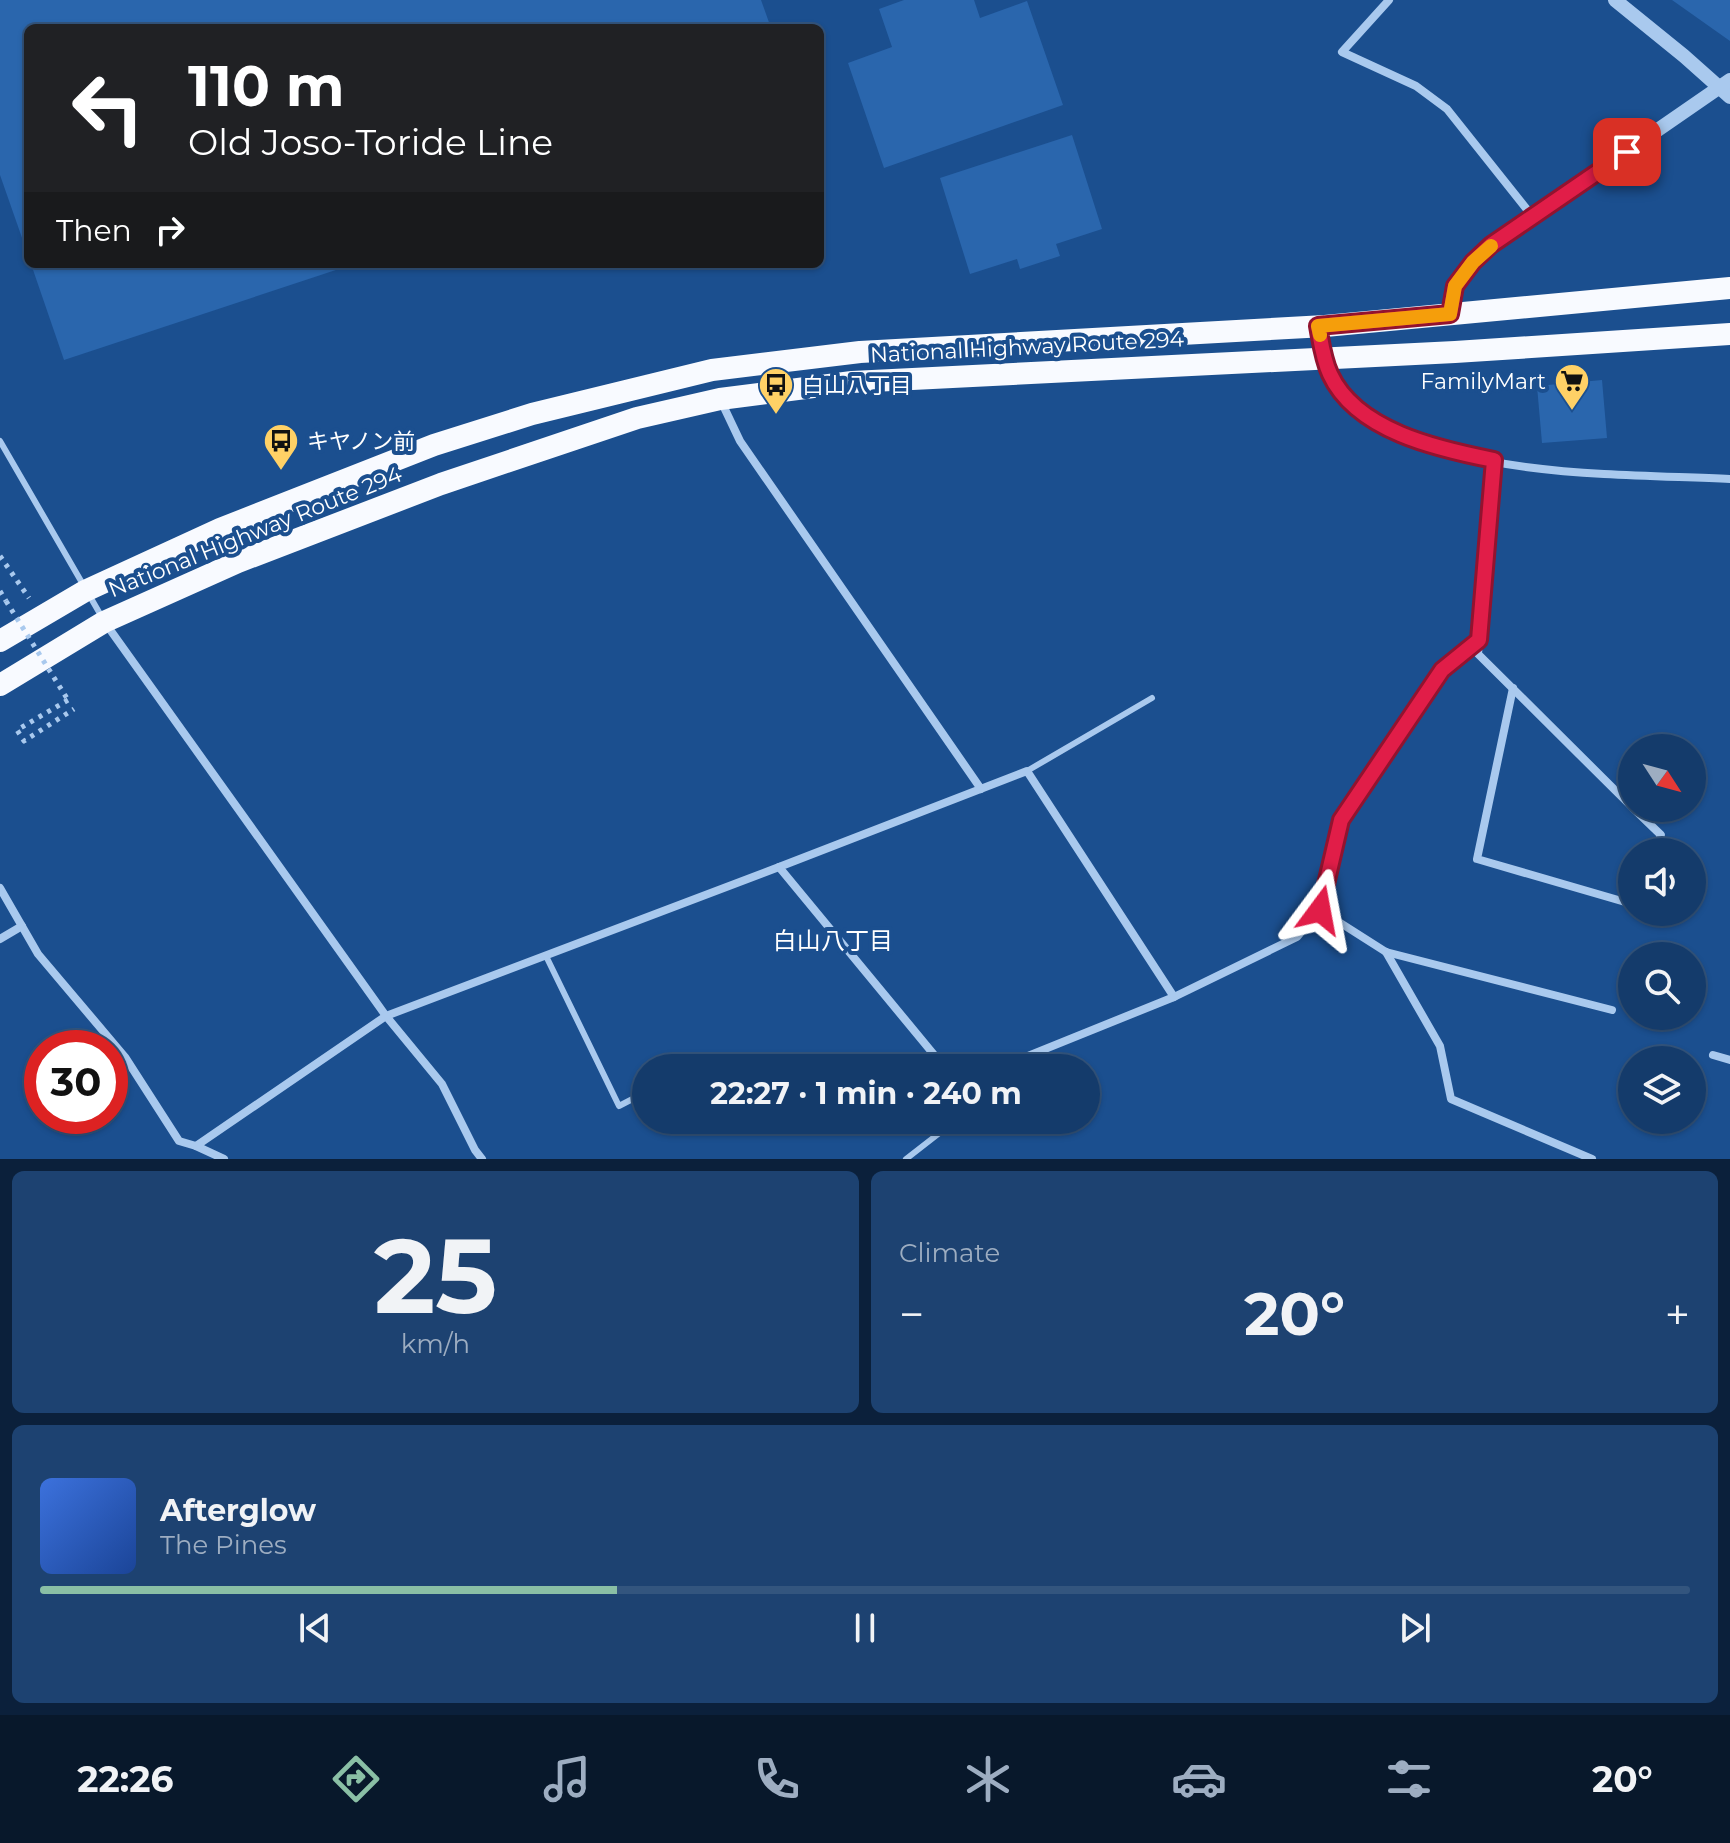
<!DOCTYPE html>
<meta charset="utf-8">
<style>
body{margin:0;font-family:Montserrat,"Noto Sans JP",sans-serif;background:#1d4271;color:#f1f3f6;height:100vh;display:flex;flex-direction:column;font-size:30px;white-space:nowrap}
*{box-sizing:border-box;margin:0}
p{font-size:26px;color:#9dadc1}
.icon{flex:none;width:44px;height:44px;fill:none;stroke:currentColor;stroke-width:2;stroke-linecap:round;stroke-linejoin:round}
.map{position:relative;height:1159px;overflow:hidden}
.drawer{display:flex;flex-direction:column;gap:12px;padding:12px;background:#0b203b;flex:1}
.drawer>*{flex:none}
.banner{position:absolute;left:24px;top:24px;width:800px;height:244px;border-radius:12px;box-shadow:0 2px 6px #0004,0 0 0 2px #33557e;background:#202124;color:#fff;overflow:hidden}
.needle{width:52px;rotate:126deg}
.fabs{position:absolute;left:1618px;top:734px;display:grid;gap:16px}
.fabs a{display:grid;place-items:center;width:88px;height:88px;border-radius:50%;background:#143b6b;box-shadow:0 2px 6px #0004,0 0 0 2px #33557e;font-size:40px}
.speed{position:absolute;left:24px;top:1030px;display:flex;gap:16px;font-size:40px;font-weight:700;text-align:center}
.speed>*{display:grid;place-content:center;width:104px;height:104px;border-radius:50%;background:#143b6b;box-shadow:0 2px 6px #0004,0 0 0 2px #33557e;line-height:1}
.speed .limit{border:12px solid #d22;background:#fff;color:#111}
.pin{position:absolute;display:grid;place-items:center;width:68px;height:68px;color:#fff;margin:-34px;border-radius:16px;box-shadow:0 4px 12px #0006}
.me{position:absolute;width:88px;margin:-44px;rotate:13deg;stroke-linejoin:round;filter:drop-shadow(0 0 6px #0008)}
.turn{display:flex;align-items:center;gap:28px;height:168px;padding:0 32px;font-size:36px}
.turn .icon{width:104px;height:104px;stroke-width:2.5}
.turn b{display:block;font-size:56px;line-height:68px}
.then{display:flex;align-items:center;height:76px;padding:0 32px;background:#0003;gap:16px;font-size:30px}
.big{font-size:60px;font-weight:700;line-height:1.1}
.drawer .card{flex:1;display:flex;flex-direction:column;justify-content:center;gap:12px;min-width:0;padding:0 28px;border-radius:12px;background:#1d4271}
.drawer .dial{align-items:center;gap:0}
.dial b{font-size:104px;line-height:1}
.song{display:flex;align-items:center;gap:24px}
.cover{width:96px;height:96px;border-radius:12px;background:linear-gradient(135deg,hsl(220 70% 55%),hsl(220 70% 35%))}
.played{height:8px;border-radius:4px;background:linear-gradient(90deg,#8abfa5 35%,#33557e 35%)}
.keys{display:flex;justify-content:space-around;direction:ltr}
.heat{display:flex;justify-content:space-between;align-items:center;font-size:44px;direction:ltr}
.drawer .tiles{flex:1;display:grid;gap:12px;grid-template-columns:1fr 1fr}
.card:last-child{grid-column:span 2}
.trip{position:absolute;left:632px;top:1054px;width:468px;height:80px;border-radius:40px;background:#143b6b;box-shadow:0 2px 6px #0004,0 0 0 2px #33557e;font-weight:700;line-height:80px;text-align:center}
.menu{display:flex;height:128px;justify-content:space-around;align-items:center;background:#08182b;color:#9dadc1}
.menu .icon{width:56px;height:56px}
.menu .selected{color:#8abfa5}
.menu b{font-size:36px;color:#f1f3f6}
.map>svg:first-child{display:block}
.building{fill:#2a66ad}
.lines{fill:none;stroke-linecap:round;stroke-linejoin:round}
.path{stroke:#a9c9ee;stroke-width:5;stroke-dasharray:4 6;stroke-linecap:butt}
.service{stroke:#a9c9ee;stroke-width:6}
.minor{stroke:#a9c9ee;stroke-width:8}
.tertiary{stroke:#a9c9ee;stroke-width:14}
.trunk{stroke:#f8faff;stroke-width:22}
.path-bridge{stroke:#a9c9ee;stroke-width:5;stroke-dasharray:4 6;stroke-linecap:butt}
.route-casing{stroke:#92132f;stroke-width:20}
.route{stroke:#e11d48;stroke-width:14}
.slow{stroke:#f59e0b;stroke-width:14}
.labels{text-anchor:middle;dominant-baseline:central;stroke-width:8;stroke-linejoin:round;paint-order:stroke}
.street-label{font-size:22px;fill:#fff;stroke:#1b4f8f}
.poi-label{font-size:22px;fill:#fff;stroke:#1b4f8f;text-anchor:start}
.neighbourhood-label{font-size:24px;fill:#fff;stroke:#1b4f8f}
</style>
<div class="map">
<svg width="1730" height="1159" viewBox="0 0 1730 1159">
<rect width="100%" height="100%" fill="#1b4f8f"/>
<!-- building -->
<g class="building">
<polygon points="0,0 761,0 771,28 28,28 28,255 0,175"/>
<polygon points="904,0 974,0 980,18 1027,1 1063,105 884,168 848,63 892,47 879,9"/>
<polygon points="1672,0 1730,0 1730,41"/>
<polygon points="1072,135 1102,229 1056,244 1060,256 1020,269 1017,259 970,274 940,178"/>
<polygon points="31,264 351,264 351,265 64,360"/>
<polygon points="1602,380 1607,438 1542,443 1537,386"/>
</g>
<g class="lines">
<!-- path -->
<g class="path">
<polyline points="0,556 29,598"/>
<polyline points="0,591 6,601"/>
<polyline points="68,700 17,730 24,741 74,709"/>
</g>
<!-- service -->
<g class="service">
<polyline points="0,441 103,619"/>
<polyline points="1027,771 1152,698"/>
<polyline points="546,956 619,1106 646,1092"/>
<polyline points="693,1068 708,1060"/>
<polyline points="906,1159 951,1124 952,1120"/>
</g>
<!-- minor -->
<g class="minor">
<polyline points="1389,0 1342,52 1416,86 1447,109 1533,217"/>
<path d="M1319,330C1324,358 1331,385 1353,405C1364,415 1377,421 1389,428C1484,478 1624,474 1730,479"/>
<polyline points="721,401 740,441 981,789"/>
<polyline points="1494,460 1478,654 1632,807"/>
<polyline points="106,624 386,1016 442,1084 475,1150 482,1159"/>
<polyline points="1479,640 1442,670 1341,820 1320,910 1386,952 1612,1010"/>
<polyline points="1513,688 1477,859 1632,904"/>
<polyline points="1633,808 1661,835 1654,852"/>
<polyline points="0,888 38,954 125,1057 179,1141 196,1146"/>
<polyline points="0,939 22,926"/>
<polyline points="1386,952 1440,1046 1451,1099 1592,1159"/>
<polyline points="1713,1055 1730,1060"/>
<polyline points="945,1068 779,867 1027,771 1174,997 1297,937 1320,910"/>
<polyline points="998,1068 1174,997"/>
<polyline points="224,1159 196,1146 386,1016 779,867"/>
</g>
<!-- tertiary -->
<g class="tertiary">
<polyline points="1615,0 1684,56 1730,97"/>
<polyline points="1450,314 1455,286 1473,262 1491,245 1730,80"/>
</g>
<!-- trunk -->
<g class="trunk">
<polyline points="0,641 85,591 220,529 434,445 532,414 712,370 860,352 1325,326 1730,288"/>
<polyline points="0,685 104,622 238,562 441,484 637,418 720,399 852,382 1455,352 1730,334"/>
</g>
<!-- path-bridge -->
<polyline class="path-bridge" points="6,601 68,700"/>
</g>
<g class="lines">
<defs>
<path id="route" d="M1320,910L1341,820L1442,670L1479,640L1494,460C1438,449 1356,431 1330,374C1323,359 1321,342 1318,326L1450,314L1455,286L1473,262L1491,245L1627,152"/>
</defs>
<!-- route casing -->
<use href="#route" class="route-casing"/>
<!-- route -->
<use href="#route" class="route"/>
<!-- slow -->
<polyline class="slow" points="1320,335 1318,326 1450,314 1455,286 1473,262 1491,246"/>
</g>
<!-- icons -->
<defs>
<symbol id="supermarket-pin" viewBox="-11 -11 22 30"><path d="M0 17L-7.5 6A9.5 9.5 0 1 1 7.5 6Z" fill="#ffd166" stroke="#1b4f8f"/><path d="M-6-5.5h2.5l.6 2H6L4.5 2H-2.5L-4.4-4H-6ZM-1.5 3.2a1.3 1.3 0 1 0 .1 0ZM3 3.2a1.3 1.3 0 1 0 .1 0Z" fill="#111"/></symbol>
<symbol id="bus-pin" viewBox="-11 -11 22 30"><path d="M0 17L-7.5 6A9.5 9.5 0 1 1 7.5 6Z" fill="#ffd166" stroke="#1b4f8f"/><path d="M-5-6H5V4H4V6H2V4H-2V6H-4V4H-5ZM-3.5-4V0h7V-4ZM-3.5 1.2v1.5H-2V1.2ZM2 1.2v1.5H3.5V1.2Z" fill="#111"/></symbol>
</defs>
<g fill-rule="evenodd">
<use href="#supermarket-pin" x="1552" y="361" width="40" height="54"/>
<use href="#bus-pin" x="756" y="365" width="40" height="54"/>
<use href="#bus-pin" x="261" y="421" width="40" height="54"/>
</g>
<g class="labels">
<!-- street labels -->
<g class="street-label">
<text transform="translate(1027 347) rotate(-3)">National Highway Route 294</text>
<text transform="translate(255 532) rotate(-22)">National Highway Route 294</text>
</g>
<!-- poi labels -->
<g class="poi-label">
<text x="1546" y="381" text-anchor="end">FamilyMart</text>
<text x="802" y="385">白山八丁目</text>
<text x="307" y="441">キヤノン前</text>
</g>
<!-- neighbourhood labels -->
<g class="neighbourhood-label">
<text x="833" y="940">白山八丁目</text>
</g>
</g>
</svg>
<div class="fabs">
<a><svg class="needle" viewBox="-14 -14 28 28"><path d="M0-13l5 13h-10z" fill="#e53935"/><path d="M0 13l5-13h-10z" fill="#9dadc1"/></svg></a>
<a><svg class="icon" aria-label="sound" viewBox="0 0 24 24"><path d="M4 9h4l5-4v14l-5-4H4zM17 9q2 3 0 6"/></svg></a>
<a><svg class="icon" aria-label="search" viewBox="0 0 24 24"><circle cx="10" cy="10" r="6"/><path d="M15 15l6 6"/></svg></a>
<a><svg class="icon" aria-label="layers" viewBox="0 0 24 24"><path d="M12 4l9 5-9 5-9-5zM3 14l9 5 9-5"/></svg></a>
</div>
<div class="speed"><div class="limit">30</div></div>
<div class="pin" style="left:1627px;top:152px;background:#d93025"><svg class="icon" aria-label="arrive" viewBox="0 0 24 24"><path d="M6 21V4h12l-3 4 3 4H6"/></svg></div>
<svg class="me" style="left:1320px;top:910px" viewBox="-20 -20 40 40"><path d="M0-17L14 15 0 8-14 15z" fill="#e11d48" stroke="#fff" stroke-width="4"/></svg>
<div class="trip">22:27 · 1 min · 240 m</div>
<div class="banner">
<div class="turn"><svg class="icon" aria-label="left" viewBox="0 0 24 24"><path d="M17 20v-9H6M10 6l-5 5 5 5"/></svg><div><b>110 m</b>Old Joso-Toride Line</div></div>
<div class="then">Then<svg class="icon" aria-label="right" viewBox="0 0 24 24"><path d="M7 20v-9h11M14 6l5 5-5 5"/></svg></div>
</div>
</div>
<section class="drawer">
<div class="tiles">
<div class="card dial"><b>25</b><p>km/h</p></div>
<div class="card"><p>Climate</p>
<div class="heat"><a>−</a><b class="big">20°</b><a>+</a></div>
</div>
<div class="card">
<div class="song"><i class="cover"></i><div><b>Afterglow</b><p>The Pines</p></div></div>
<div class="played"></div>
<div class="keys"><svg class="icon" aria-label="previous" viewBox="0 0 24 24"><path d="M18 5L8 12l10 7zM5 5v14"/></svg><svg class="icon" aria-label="pause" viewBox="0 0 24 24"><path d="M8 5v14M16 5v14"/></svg><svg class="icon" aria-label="next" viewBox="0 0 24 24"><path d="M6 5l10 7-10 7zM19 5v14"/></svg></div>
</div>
</div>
</section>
<nav class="menu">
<b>22:26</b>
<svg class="icon selected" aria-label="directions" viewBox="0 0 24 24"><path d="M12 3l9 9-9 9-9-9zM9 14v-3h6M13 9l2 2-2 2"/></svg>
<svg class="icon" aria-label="music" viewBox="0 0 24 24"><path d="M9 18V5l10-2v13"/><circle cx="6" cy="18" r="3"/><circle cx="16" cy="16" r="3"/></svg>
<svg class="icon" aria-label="phone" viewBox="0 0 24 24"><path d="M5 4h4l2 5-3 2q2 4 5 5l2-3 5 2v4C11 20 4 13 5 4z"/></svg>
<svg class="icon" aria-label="climate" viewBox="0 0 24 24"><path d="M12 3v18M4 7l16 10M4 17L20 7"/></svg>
<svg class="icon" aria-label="car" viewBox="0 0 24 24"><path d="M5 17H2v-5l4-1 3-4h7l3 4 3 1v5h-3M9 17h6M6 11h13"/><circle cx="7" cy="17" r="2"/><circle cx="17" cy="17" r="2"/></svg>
<svg class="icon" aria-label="filters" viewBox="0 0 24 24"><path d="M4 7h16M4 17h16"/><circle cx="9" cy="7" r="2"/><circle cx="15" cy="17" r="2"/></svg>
<b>20°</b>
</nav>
